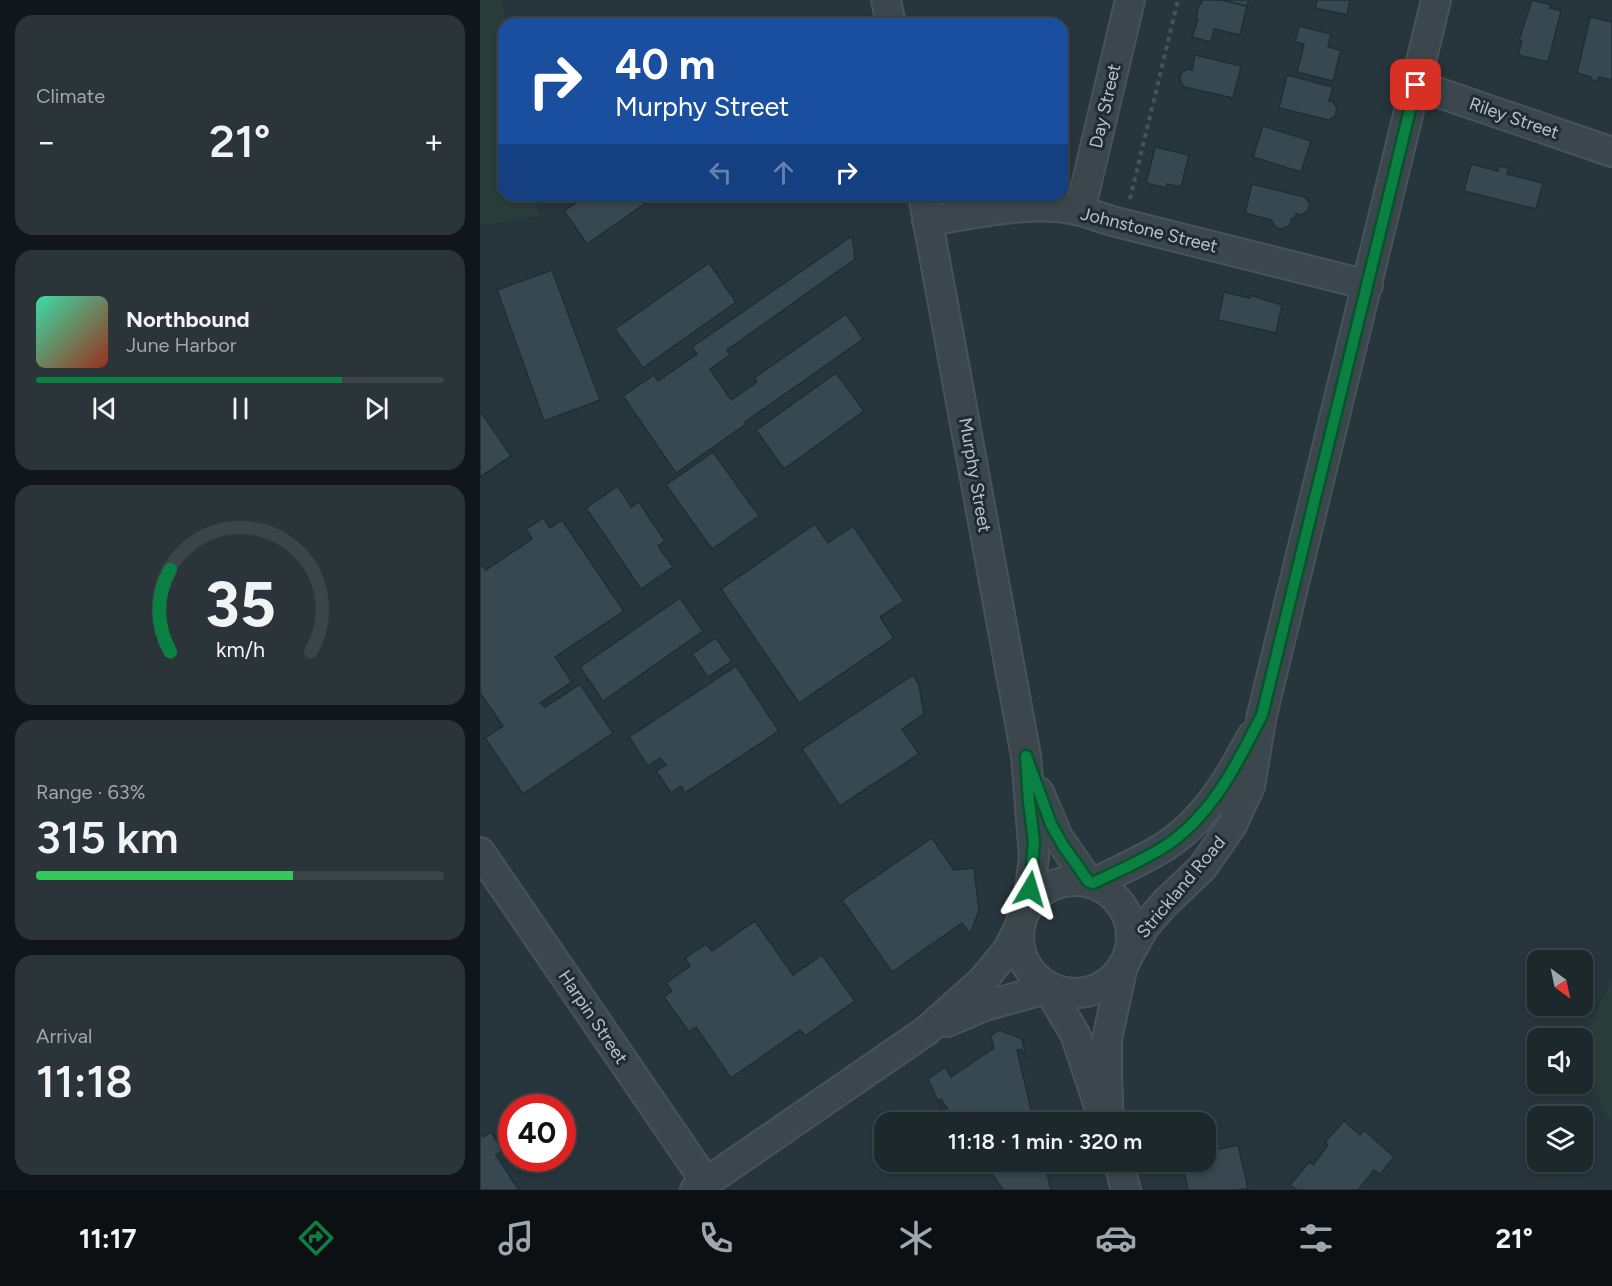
<!DOCTYPE html>
<meta charset="utf-8">
<style>
body{margin:0;font-family:Figtree,sans-serif;background:#2a3439;color:#f1f3f6;height:100vh;display:flex;flex-direction:column;font-size:22px;white-space:nowrap}
*{box-sizing:border-box;margin:0}
p{font-size:20px;color:#a0a6aa}
.icon{flex:none;width:33px;height:33px;fill:none;stroke:currentColor;stroke-width:2;stroke-linecap:round;stroke-linejoin:round}
.map{position:relative;flex:1;overflow:hidden}
.drawer{display:flex;flex-direction:column;gap:15px;padding:15px;background:#101619;width:480px}
.drawer>*{flex:none}
.banner{position:absolute;left:18px;top:18px;width:570px;height:183px;border-radius:18px;box-shadow:0 3px 9px #0003,0 0 0 2px #3b4449;background:#1a4fa0;color:#fff;overflow:hidden}
.needle{width:39px;rotate:147deg}
.buttons{position:absolute;left:1047px;top:950px;display:grid;gap:12px}
.buttons a{display:grid;place-items:center;width:66px;height:66px;border-radius:12px;background:#1d282d;box-shadow:0 3px 9px #0003,0 0 0 2px #3b4449;font-size:30px}
.speed{position:absolute;left:18px;top:1094px;display:flex;gap:12px;font-size:30px;font-weight:700;text-align:center}
.speed>*{display:grid;place-content:center;width:78px;height:78px;border-radius:50%;background:#1d282d;box-shadow:0 3px 9px #0003,0 0 0 2px #3b4449;line-height:1}
.speed .limit{border:9px solid #d22;background:#fff;color:#111}
.pin{position:absolute;display:grid;place-items:center;width:51px;height:51px;color:#fff;margin:-26px;border-radius:12px;box-shadow:0 3px 9px #0006}
.me{position:absolute;width:66px;margin:-33px;rotate:7deg;stroke-linejoin:round;filter:drop-shadow(0 0 4px #0008)}
.turn{display:flex;align-items:center;gap:21px;height:126px;padding:0 18px;font-size:27px}
.turn .icon{width:78px;height:78px;stroke-width:2.5}
.turn b{display:block;font-size:42px;line-height:51px}
.lanes{display:flex;align-items:center;height:57px;padding:0 18px;background:#0003;justify-content:center;gap:30px;direction:ltr}
.lanes .off{opacity:.35}
.big{font-size:45px;font-weight:600;line-height:1.1}
.drawer .widget{flex:1;display:flex;flex-direction:column;justify-content:center;gap:9px;min-width:0;padding:0 21px;border-radius:18px;background:#2a3439}
.drawer .dial{align-items:center;gap:0}
.dial svg{height:156px;overflow:visible;fill:none;stroke:#3b4449;stroke-width:7;stroke-linecap:round;text-anchor:middle}
.dial text{fill:#f1f3f6;stroke:none}
.song{display:flex;align-items:center;gap:18px}
.cover{width:72px;height:72px;border-radius:9px;background:linear-gradient(135deg,hsl(160 70% 55%),hsl(10 70% 35%))}
.played{height:6px;border-radius:3px;background:linear-gradient(90deg,#0b8043 75%,#3b4449 75%)}
.keys{display:flex;justify-content:space-around;direction:ltr}
.heat{display:flex;justify-content:space-between;align-items:center;font-size:33px;direction:ltr}
.charge{height:9px;border-radius:4px;background:linear-gradient(90deg,#34c759 63%,#3b4449 0)}
.trip{position:absolute;left:394px;top:1112px;width:342px;height:60px;border-radius:18px;background:#1d282d;box-shadow:0 3px 9px #0003,0 0 0 2px #3b4449;font-weight:600;line-height:60px;text-align:center}
.dock{display:flex;height:96px;justify-content:space-around;align-items:center;background:#0c1012;color:#a0a6aa}
.dock .icon{width:42px;height:42px}
.dock .on{color:#0b8043}
.dock b{font-size:27px;color:#f1f3f6}
main{display:flex;flex:1;min-height:0}
.map>svg:first-child{display:block}
.green{fill:#293d3b}
.building{fill:#374850;stroke:#222e34;stroke-width:1.5}
.lines{fill:none;stroke-linecap:round;stroke-linejoin:round}
.minor-casing{stroke:#475359;stroke-width:32}
.path{stroke:#425652;stroke-width:4;stroke-dasharray:4.5 4.5;stroke-linecap:butt}
.minor{stroke:#3b474d;stroke-width:28}
.route-casing{stroke:#07532c;stroke-width:15}
.route{stroke:#0b8043;stroke-width:10}
.labels{text-anchor:middle;dominant-baseline:central;stroke-width:6;stroke-linejoin:round;paint-order:stroke}
.street-label{font-size:18px;fill:#b7c2c8;stroke:#202c32}
</style>
<main>
<section class="drawer">
<div class="widget"><p>Climate</p>
<div class="heat"><a>−</a><b class="big">21°</b><a>+</a></div>
</div>
<div class="widget">
<div class="song"><i class="cover"></i><div><b>Northbound</b><p>June Harbor</p></div></div>
<div class="played"></div>
<div class="keys"><svg class="icon" aria-label="previous" viewBox="0 0 24 24"><path d="M18 5L8 12l10 7zM5 5v14"/></svg><svg class="icon" aria-label="pause" viewBox="0 0 24 24"><path d="M8 5v14M16 5v14"/></svg><svg class="icon" aria-label="next" viewBox="0 0 24 24"><path d="M6 5l10 7-10 7zM19 5v14"/></svg></div>
</div>
<div class="widget dial"><svg viewBox="0 0 100 80">
<path d="M14 69A42 42 0 1 1 86 69"/>
<path d="M14 69A42 42 0 0 1 14 27" stroke="#0b8043"/>
<text x="50" y="56" font-size="32" font-weight="700">35</text>
<text x="50" y="72" font-size="11">km/h</text>
</svg></div>
<div class="widget"><p>Range · 63%</p><b class="big">315 km</b><div class="charge"></div></div>
<div class="widget"><p>Arrival</p><b class="big">11:18</b></div>
</section>
<div class="map">
<svg width="1132" height="1190" viewBox="0 0 1132 1190">
<rect width="100%" height="100%" fill="#27363c"/>
<!-- green -->
<g class="green">
<polygon points="0,0 21,0 26,24 24,24 24,195 56,195 59,216 0,225"/>
<polygon points="1132,980 1132,1122 1103,1071 1102,1043"/>
</g>
<!-- building -->
<g class="building">
<polygon points="722,0 742,0 767,6 760,35 734,29 731,42 712,37 718,20 716,20 719,3 721,4"/>
<polygon points="742,0 769,0 767,6"/>
<polygon points="837,0 870,0 867,15 835,8"/>
<polygon points="1052,0 1071,5 1070,8 1081,11 1068,62 1038,55 1042,41 1039,40"/>
<polygon points="1110,17 1132,22 1132,80 1119,77 1117,81 1111,80 1111,77 1097,73"/>
<polygon points="819,26 851,34 848,47 861,50 853,81 817,72 824,44 815,42"/>
<polygon points="715,55 761,66 753,98 704,87 700,80 701,73 708,69 712,70"/>
<polygon points="807,75 853,87 849,101 853,102 857,108 855,116 849,120 799,108"/>
<polygon points="783,126 831,141 821,172 773,157"/>
<polygon points="675,147 709,155 701,187 687,184 686,188 666,183"/>
<polygon points="991,164 1018,171 1019,166 1029,168 1027,174 1063,183 1056,209 984,191"/>
<polygon points="772,184 825,197 830,204 828,211 821,215 816,214 815,218 812,218 810,225 803,229 796,228 791,220 765,213"/>
<polygon points="108,195 166,195 170,200 107,244 84,211"/>
<polygon points="372,236 375,259 247,350 250,355 230,369 251,400 277,382 274,378 366,314 383,339 265,422 266,424 196,473 143,396 174,375 178,381 217,354 212,347"/>
<polygon points="229,263 256,302 163,368 135,329"/>
<polygon points="72,270 120,400 64,421 17,290"/>
<polygon points="744,292 770,298 770,295 802,305 796,333 738,320"/>
<polygon points="356,373 384,411 304,469 276,430"/>
<polygon points="0,411 31,456 0,477"/>
<polygon points="233,452 279,516 232,549 186,485"/>
<polygon points="138,486 151,507 159,502 185,541 178,546 193,567 161,589 106,508"/>
<polygon points="63,518 70,528 82,520 144,611 75,657 92,682 60,703 65,707 100,684 133,733 43,794 5,738 23,726 0,693 0,565 1,564 6,570 52,539 46,529"/>
<polygon points="335,524 348,543 373,526 424,601 400,617 414,638 319,703 241,589"/>
<polygon points="200,598 223,631 123,701 100,667"/>
<polygon points="236,638 252,661 228,677 212,654"/>
<polygon points="256,666 299,731 205,793 201,786 191,793 176,771 186,765 180,758 168,766 149,737"/>
<polygon points="433,675 439,685 444,714 422,729 439,754 360,806 322,749"/>
<polygon points="452,838 474,870 494,868 499,911 490,934 482,923 412,972 362,900"/>
<polygon points="275,921 313,975 342,955 375,1001 325,1036 320,1030 251,1078 216,1027 209,1032 184,997 192,991 186,983 210,966 205,958 226,944 232,951"/>
<polygon points="519,1030 542,1039 547,1059 541,1049 537,1050 554,1122 476,1122 461,1099 459,1100 467,1121 448,1079 465,1067 471,1077 514,1048 511,1037 507,1038"/>
<polygon points="864,1121 880,1135 884,1130 914,1157 900,1174 894,1170 878,1190 817,1190 810,1185 829,1162 833,1165 848,1145 845,1142"/>
<polygon points="0,1132 3,1137 11,1132 23,1150 16,1155 39,1190 0,1190"/>
<polygon points="758,1145 768,1188 759,1190 708,1190 702,1161 726,1161 726,1152"/>
<polygon points="503,1161 564,1161 571,1190 523,1190"/>
</g>
<g class="lines">
<defs>
<g id="minor">
<polyline points="406,0 411,24"/>
<polyline points="936,85 1132,152"/>
<polyline points="443,195 546,756 554,857 550,889 544,911"/>
<polyline points="600,211 650,0"/>
<path d="M447,221C497,214 551,199 601,211C611,214 622,218 632,221L888,285"/>
<polyline points="559,792 578,837 609,882"/>
<polyline points="0,852 226,1182"/>
<circle cx="595" cy="937" r="56"/>
<path d="M613,883C638,871 664,860 687,845C726,819 751,776 772,736"/>
<polyline points="648,956 665,926 686,902 722,868 752,825 770,786 782,715 956,0"/>
<polyline points="574,989 576,1002 595,1034 619,1106"/>
<polyline points="467,1022 505,1006 570,988"/>
<polyline points="629,1122 627,1077 627,1039 643,965"/>
<polyline points="638,1161 646,1190"/>
<polyline points="215,1190 446,1031 502,981 527,951 539,928"/>
</g>
</defs>
<!-- minor casing -->
<use href="#minor" class="minor-casing"/>
<!-- path -->
<polyline class="path" points="650,199 698,0"/>
<!-- minor -->
<use href="#minor" class="minor"/>
</g>
<g class="lines">
<defs>
<path id="route" d="M550,889L554,841L549,802L546,756L571,824L584,847L609,882L613,883C638,871 664,860 687,845C733,814 758,762 782,715L936,85"/>
</defs>
<!-- route casing -->
<use href="#route" class="route-casing"/>
<!-- route -->
<use href="#route" class="route"/>
</g>
<g class="labels">
<!-- street labels -->
<g class="street-label">
<text transform="translate(625 106) rotate(-77)">Day Street</text>
<text transform="translate(1034 118) rotate(19)">Riley Street</text>
<text transform="translate(669 230) rotate(14)">Johnstone Street</text>
<text transform="translate(495 475) rotate(80)">Murphy Street</text>
<text transform="translate(701 887) rotate(-50)">Strickland Road</text>
<text transform="translate(113 1017) rotate(56)">Harpin Street</text>
</g>
</g>
</svg>
<div class="buttons">
<a><svg class="needle" viewBox="-14 -14 28 28"><path d="M0-13l5 13h-10z" fill="#e53935"/><path d="M0 13l5-13h-10z" fill="#a0a6aa"/></svg></a>
<a><svg class="icon" aria-label="sound" viewBox="0 0 24 24"><path d="M4 9h4l5-4v14l-5-4H4zM17 9q2 3 0 6"/></svg></a>
<a><svg class="icon" aria-label="layers" viewBox="0 0 24 24"><path d="M12 4l9 5-9 5-9-5zM3 14l9 5 9-5"/></svg></a>
</div>
<div class="speed"><div class="limit">40</div></div>
<div class="pin" style="left:936px;top:85px;background:#d93025"><svg class="icon" aria-label="arrive" viewBox="0 0 24 24"><path d="M6 21V4h12l-3 4 3 4H6"/></svg></div>
<svg class="me" style="left:550px;top:889px" viewBox="-20 -20 40 40"><path d="M0-17L14 15 0 8-14 15z" fill="#0b8043" stroke="#fff" stroke-width="4"/></svg>
<div class="trip">11:18 · 1 min · 320 m</div>
<div class="banner">
<div class="turn"><svg class="icon" aria-label="right" viewBox="0 0 24 24"><path d="M7 20v-9h11M14 6l5 5-5 5"/></svg><div><b>40 m</b>Murphy Street</div></div>
<div class="lanes"><svg class="icon off" aria-label="left" viewBox="0 0 24 24"><path d="M17 20v-9H6M10 6l-5 5 5 5"/></svg><svg class="icon off" aria-label="ahead" viewBox="0 0 24 24"><path d="M12 20V5M6 11l6-6 6 6"/></svg><svg class="icon" aria-label="right" viewBox="0 0 24 24"><path d="M7 20v-9h11M14 6l5 5-5 5"/></svg></div>
</div>
</div>
</main>
<nav class="dock">
<b>11:17</b>
<svg class="icon on" aria-label="directions" viewBox="0 0 24 24"><path d="M12 3l9 9-9 9-9-9zM9 14v-3h6M13 9l2 2-2 2"/></svg>
<svg class="icon" aria-label="music" viewBox="0 0 24 24"><path d="M9 18V5l10-2v13"/><circle cx="6" cy="18" r="3"/><circle cx="16" cy="16" r="3"/></svg>
<svg class="icon" aria-label="phone" viewBox="0 0 24 24"><path d="M5 4h4l2 5-3 2q2 4 5 5l2-3 5 2v4C11 20 4 13 5 4z"/></svg>
<svg class="icon" aria-label="climate" viewBox="0 0 24 24"><path d="M12 3v18M4 7l16 10M4 17L20 7"/></svg>
<svg class="icon" aria-label="car" viewBox="0 0 24 24"><path d="M5 17H2v-5l4-1 3-4h7l3 4 3 1v5h-3M9 17h6M6 11h13"/><circle cx="7" cy="17" r="2"/><circle cx="17" cy="17" r="2"/></svg>
<svg class="icon" aria-label="filters" viewBox="0 0 24 24"><path d="M4 7h16M4 17h16"/><circle cx="9" cy="7" r="2"/><circle cx="15" cy="17" r="2"/></svg>
<b>21°</b>
</nav>
